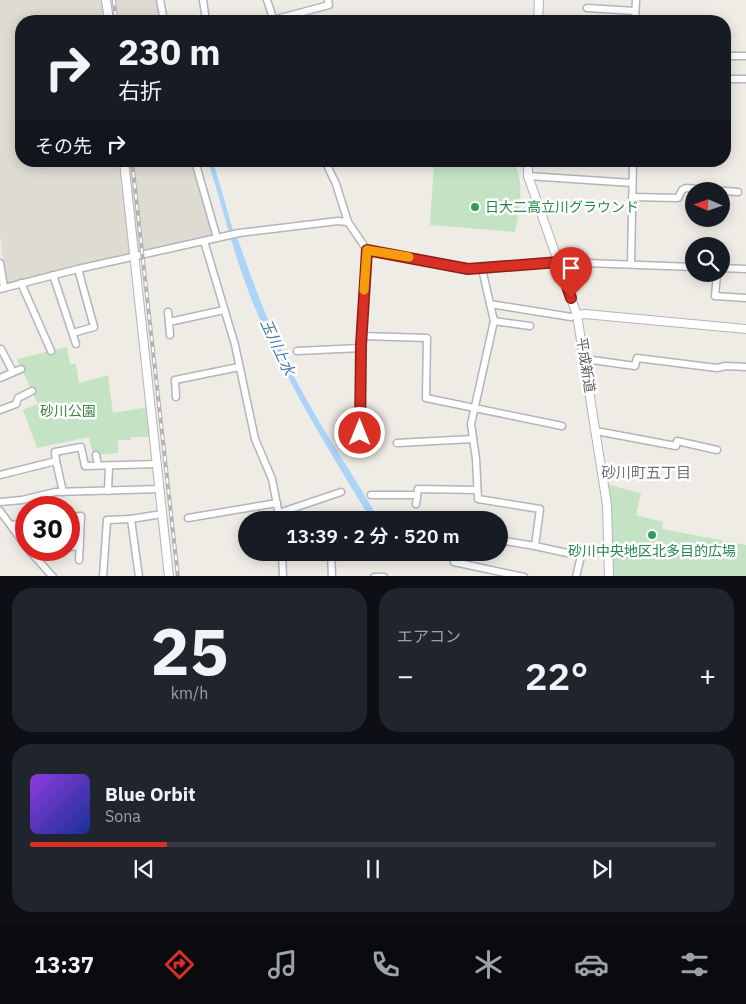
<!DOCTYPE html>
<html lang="ja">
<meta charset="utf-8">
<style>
body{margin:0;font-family:"IBM Plex Sans","Noto Sans JP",sans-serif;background:#20242c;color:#f1f3f6;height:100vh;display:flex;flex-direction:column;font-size:19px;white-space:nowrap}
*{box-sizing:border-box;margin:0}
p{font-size:16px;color:#9ea1a6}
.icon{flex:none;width:28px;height:28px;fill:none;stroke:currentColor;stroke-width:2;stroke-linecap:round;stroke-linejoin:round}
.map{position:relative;height:576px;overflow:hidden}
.drawer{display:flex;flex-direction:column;gap:12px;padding:12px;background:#0d0f14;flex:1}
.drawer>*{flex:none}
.banner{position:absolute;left:15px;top:15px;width:716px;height:152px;border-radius:20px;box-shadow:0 2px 12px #0003;background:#171b24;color:#f1f3f6;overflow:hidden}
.needle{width:32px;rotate:272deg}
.controls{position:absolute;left:685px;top:182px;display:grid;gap:10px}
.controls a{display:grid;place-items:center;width:45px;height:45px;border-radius:50%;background:#171b24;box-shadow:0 2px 12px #0003;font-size:25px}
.speed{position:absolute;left:15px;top:496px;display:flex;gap:10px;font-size:25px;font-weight:700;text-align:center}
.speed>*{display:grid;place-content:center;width:65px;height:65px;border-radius:50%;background:#171b24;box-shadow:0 2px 12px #0003;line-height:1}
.speed .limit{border:8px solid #d22;background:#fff;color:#111}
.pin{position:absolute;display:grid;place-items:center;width:42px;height:42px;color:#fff;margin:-51px -21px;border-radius:50% 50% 50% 0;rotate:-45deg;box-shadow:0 0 5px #0007}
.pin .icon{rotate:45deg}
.me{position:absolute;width:55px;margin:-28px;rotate:0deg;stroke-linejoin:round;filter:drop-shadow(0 0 4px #0008)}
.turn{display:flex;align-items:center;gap:18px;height:105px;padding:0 20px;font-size:22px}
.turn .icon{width:65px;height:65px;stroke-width:2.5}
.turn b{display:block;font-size:35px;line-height:42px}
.then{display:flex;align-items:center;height:48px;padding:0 20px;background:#0003;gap:10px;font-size:19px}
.big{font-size:38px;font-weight:600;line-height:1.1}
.drawer .tile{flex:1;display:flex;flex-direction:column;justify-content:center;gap:8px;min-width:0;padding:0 18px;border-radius:20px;background:#20242c}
.drawer .dial{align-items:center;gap:0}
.dial b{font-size:65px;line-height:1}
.song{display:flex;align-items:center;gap:15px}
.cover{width:60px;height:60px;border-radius:8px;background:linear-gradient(135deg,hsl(270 70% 55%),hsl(230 70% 35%))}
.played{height:5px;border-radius:2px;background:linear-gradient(90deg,#d93025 20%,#363941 20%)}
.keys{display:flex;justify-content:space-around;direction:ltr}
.heat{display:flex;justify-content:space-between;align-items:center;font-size:28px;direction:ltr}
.drawer .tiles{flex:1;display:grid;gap:12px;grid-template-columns:1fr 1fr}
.tile:last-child{grid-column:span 2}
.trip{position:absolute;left:238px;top:511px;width:270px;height:50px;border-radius:25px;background:#171b24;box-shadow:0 2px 12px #0003;font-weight:600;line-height:50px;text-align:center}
.dock{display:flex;height:80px;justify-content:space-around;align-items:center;background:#090b0e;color:#9ea1a6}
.dock .icon{width:35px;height:35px}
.dock .on{color:#d93025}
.dock b{font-size:22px;color:#f1f3f6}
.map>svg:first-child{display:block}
.education{fill:#dedbd3}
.green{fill:#c3e3c4}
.water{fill:#abd4f8}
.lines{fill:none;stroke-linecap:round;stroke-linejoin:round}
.minor-casing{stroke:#b2b5b9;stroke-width:9}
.tertiary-casing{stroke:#b2b5b9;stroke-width:10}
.minor{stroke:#fff;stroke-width:6}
.tertiary{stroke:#fff;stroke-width:8}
.rail-casing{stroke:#b3b4b4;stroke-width:4}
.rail{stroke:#fff;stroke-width:2;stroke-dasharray:5.5;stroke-linecap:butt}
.route-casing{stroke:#8d1f18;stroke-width:12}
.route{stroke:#d93025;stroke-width:9}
.slow{stroke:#f59e0b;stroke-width:9}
.leisure-dot{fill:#2e9e5b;stroke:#fff;stroke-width:2}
.labels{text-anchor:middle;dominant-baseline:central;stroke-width:5;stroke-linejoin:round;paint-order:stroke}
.leisure-label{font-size:14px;fill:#27864d;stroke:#fff;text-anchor:start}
.street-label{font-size:14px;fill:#5d6064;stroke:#fff}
.park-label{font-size:14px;fill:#3d8342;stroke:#fff}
.water-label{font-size:15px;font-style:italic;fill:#4975a8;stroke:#fff}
.neighbourhood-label{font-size:15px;fill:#6e7276;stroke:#fff}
</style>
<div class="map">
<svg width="746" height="577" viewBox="0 0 746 577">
<rect width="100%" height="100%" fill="#eeece5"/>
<!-- education -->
<polygon class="education" points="0,0 157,0 161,21 21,21 21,161 193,161 216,235 6,284 0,234"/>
<!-- green -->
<g class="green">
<path d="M434,161H513C526,183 519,208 515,232L430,225Z"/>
<polygon points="67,347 70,364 76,364 79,383 108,375 113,413 148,407 152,437 131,437 131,440 118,440 118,453 93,455 89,437 37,448 23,410 38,404 17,359"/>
<polygon points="609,485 641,493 636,515 663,522 662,529 746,545 746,576 612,576 613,541"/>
</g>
<!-- water -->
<path class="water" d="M208,161H213L233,230L237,237C257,294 278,350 308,402C330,442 357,480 379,520H371C332,455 293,393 262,324C238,272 225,216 208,161Z"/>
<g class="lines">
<defs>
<g id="minor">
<polyline points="160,0 164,21"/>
<polyline points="203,0 206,21"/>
<polyline points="267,0 274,21"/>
<polyline points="587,8 635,11"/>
<polyline points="269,21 329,5 328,0"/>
<polyline points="635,21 636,0"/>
<polyline points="725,56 746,56"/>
<polyline points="725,79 746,79"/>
<polyline points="195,161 217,238"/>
<polyline points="325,161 336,184 348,222 367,250 361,345 361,433"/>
<polyline points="528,176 632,183"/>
<polyline points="632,197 678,198 682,190 686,188 738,192"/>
<polyline points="204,241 235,345 255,439 272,479 280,520"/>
<polyline points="367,250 468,269 559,262 694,267"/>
<polyline points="0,263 4,287"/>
<polyline points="631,264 633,161"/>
<polyline points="721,268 746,269"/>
<polyline points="482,269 494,321 471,424 476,459 478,499 540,509 535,546"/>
<polyline points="717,274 715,296 746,298"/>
<polyline points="53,275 76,344"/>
<polyline points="21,283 51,351"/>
<polyline points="0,289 78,269 239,233 338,221 348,222"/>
<polyline points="490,304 571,317 577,315"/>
<polyline points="168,312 170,335"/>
<polyline points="494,321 530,326"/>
<polyline points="169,322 224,310"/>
<polyline points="73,333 94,327 78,269"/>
<polyline points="362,336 427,338 426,398 562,426"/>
<polyline points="1,349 13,372"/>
<polyline points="297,351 361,348"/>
<polyline points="585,359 635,366 637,358 717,368 726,366 746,367"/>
<polyline points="0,378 21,369"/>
<polyline points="176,397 175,380 239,367"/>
<polyline points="0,410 16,404 18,398 32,391"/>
<polyline points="596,431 676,446 677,441 717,450"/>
<polyline points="397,443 473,439"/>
<polyline points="96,455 98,465"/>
<polyline points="56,461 63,492"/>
<polyline points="0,475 56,461 55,452 81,447 85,466 157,464"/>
<polyline points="108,491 109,466"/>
<polyline points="371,495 417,495"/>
<polyline points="0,502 22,500 55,492 160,489"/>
<polyline points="416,504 418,489 477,490"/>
<polyline points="0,511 26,546"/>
<polyline points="279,513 341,492"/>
<polyline points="69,517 81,516 79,560"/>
<polyline points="188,518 277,503"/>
<polyline points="340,520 352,516"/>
<polyline points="11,525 26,523"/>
<polyline points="499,540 535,546 581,556 576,577"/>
<polyline points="69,547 80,546"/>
<polyline points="29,550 53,577"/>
<polyline points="282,552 283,577"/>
<polyline points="331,552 332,577"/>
<polyline points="32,554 48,550"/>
<polyline points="454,562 524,577"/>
<polyline points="103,577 107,520 131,519"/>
<polyline points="139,577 131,519 162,514"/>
<polyline points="374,577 384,577"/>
</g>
<g id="tertiary">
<polyline points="106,0 109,21"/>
<polyline points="538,21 539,0"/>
<polyline points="124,161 169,577"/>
<polyline points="528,161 528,176 577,315 607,505 609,577"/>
<polyline points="577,315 585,314 746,329"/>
</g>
</defs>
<!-- minor casing -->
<use href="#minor" class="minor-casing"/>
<!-- tertiary casing -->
<use href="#tertiary" class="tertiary-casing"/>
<!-- minor -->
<use href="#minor" class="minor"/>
<!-- tertiary -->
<use href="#tertiary" class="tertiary"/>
<defs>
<g id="rail">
<polyline points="114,0 116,21"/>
<polyline points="132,161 178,577"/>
</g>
</defs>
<!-- rail casing -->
<use href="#rail" class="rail-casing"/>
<!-- rail -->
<use href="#rail" class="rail"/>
</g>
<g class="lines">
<defs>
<polyline id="route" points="360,433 361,345 367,250 468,269 559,262 571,298"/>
</defs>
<!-- route casing -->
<use href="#route" class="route-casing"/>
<!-- route -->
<use href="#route" class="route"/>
<!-- slow -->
<polyline class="slow" points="364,290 367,250 409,257"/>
</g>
<!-- markers -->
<g class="leisure-dot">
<circle cx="475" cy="207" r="5"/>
<circle cx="652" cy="535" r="5"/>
</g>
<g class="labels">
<!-- leisure labels -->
<g class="leisure-label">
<text x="485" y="207">日大二高立川グラウンド</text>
<text x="652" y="551" text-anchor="middle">砂川中央地区北多目的広場</text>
</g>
<!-- street labels -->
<g class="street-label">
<text transform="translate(586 365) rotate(81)">平成新道</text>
</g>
<!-- park labels -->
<g class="park-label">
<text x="68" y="411">砂川公園</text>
</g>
<!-- water labels -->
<g class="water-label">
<text transform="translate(278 347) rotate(65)">玉川上水</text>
</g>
<!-- neighbourhood labels -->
<g class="neighbourhood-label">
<text x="646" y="472">砂川町五丁目</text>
</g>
</g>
</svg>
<div class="controls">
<a><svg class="needle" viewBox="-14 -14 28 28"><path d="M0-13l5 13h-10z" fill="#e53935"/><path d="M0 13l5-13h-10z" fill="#9ea1a6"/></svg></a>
<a><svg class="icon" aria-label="search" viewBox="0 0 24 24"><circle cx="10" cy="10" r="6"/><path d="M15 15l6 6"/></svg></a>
</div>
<div class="speed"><div class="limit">30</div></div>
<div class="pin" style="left:571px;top:298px;background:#d93025"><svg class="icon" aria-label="arrive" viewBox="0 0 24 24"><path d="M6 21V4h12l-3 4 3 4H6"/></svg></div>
<svg class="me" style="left:360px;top:433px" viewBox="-20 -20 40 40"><circle r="17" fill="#d93025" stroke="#fff" stroke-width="3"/><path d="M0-11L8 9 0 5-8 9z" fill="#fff"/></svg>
<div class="trip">13:39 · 2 分 · 520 m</div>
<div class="banner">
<div class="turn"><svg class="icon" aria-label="right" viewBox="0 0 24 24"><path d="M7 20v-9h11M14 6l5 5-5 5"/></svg><div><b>230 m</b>右折</div></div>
<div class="then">その先<svg class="icon" aria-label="right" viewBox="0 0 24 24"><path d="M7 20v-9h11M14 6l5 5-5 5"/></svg></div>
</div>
</div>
<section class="drawer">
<div class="tiles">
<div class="tile dial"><b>25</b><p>km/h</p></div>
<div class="tile"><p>エアコン</p>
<div class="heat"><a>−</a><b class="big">22°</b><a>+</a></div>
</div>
<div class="tile">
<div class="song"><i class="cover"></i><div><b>Blue Orbit</b><p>Sona</p></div></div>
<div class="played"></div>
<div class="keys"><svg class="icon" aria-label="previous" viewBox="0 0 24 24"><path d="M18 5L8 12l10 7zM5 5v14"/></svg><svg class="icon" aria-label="pause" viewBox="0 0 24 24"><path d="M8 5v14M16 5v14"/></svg><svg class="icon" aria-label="next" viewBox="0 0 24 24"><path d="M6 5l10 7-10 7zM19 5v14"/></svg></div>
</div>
</div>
</section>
<nav class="dock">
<b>13:37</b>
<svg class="icon on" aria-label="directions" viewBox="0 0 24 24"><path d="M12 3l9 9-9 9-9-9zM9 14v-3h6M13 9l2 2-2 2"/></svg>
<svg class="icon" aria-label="music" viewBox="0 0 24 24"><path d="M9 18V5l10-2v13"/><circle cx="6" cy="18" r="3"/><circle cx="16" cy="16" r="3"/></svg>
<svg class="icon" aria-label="phone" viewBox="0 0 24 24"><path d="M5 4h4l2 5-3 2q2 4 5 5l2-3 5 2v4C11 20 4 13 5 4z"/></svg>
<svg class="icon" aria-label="climate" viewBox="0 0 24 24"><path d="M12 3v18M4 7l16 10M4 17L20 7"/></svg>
<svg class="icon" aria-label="car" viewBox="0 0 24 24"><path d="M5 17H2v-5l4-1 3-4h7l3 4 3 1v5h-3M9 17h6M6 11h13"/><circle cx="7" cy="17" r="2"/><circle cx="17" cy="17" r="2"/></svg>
<svg class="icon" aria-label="filters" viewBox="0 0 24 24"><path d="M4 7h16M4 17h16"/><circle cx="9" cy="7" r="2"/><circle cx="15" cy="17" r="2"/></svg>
</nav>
